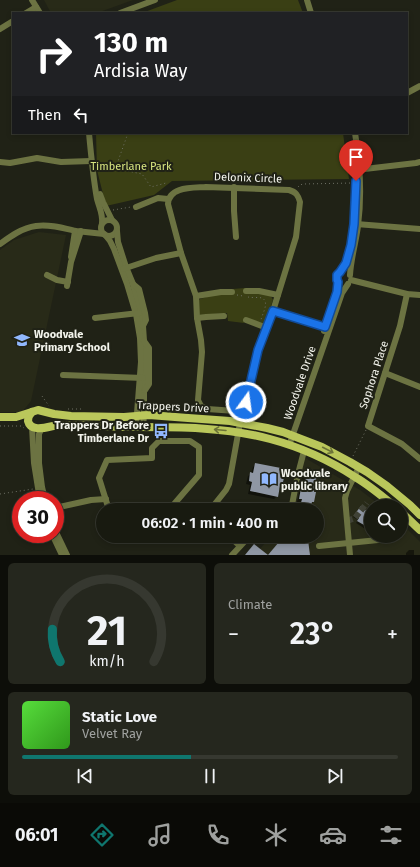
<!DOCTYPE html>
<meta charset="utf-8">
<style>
body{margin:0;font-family:"Fira Sans",sans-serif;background:#25271e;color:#f1f3f6;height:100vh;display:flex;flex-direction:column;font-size:15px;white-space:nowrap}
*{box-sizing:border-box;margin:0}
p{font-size:13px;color:#9fa19f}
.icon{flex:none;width:22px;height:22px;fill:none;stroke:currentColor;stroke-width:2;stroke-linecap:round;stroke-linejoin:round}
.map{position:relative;height:555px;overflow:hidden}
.details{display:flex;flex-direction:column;gap:8px;padding:8px;background:#0d0e09;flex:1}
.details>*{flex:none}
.hud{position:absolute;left:12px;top:12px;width:396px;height:122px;border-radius:0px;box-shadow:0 2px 6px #0003,0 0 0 1px #363830;background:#202124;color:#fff;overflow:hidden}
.controls{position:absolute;left:364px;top:499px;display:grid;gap:8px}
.controls a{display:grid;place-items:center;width:44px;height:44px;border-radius:50%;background:#181a10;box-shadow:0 2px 6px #0003,0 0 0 1px #363830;font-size:20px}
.speed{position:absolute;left:12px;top:491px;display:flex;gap:8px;font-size:20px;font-weight:700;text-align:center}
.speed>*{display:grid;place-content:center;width:52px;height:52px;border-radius:50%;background:#181a10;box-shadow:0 2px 6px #0003,0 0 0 1px #363830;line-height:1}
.speed .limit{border:6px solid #d22;background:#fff;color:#111}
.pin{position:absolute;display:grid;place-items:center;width:34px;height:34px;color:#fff;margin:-41px -17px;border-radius:50% 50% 50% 0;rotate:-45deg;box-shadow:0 0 4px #0007}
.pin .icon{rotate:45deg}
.me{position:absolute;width:44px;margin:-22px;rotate:14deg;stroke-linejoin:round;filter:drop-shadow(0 0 3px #0008)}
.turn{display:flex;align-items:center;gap:14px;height:84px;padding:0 16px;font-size:18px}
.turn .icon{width:52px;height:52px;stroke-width:2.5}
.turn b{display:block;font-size:28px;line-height:34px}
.then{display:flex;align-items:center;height:38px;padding:0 16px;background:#0003;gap:8px;font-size:15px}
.big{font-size:30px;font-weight:600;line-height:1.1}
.details .widget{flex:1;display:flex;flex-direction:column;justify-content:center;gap:6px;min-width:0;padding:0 14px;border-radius:6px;background:#25271e}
.details .dial{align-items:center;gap:0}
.dial svg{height:104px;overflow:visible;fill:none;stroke:#363830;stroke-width:7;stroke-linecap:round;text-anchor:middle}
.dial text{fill:#f1f3f6;stroke:none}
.song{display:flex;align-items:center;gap:12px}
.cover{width:48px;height:48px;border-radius:6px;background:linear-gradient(135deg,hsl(110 70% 55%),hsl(110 70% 35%))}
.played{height:4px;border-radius:2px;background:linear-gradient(90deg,#0f766e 45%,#363830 45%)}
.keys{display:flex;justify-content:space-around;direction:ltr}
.heat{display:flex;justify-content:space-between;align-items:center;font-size:22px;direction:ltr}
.details .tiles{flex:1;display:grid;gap:8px;grid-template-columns:1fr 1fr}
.widget:last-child{grid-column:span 2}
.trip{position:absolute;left:96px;top:503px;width:228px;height:40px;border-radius:20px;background:#181a10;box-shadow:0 2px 6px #0003,0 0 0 1px #363830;font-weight:600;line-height:40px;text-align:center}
.tab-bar{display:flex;height:64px;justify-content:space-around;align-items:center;background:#0a0a06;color:#9fa19f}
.tab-bar .icon{width:28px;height:28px}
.tab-bar .on{color:#0f766e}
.tab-bar b{font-size:18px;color:#f1f3f6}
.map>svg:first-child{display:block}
.built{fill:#282a18}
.green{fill:#3a3f14}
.shadow{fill:#0007}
.building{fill:#8f97a4}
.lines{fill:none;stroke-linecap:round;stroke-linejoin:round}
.minor-tunnel{stroke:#404236;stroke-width:6;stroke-dasharray:6 3;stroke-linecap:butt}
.path{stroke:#6e7065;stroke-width:1;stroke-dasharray:1 3;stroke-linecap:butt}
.minor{stroke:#6c7342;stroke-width:6}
.major{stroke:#bac75b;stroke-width:8}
.oneway{stroke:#6d7438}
.route-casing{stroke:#114b97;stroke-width:10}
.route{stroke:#1a73e8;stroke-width:7}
.labels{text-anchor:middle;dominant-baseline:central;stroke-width:4;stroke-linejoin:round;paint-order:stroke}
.park-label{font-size:11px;fill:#d8e580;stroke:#202216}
.street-label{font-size:11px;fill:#f3f4ec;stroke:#202216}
.poi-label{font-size:11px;font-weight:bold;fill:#f3f4ec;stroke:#202216;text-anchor:start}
</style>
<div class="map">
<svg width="420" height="555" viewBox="0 0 420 555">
<rect width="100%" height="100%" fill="#202216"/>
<!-- built -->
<g class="built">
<polygon points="44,0 133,0 97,13 51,13"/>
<polygon points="39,232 66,235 31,401 22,412 0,412 0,250 14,240"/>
<polygon points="300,455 360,490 381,506 371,506 371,536 401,536 401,523 420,542 420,555 255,555 271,536 317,536 317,510 289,510"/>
</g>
<!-- green -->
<g class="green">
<polygon points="177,0 298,0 303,13 142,13"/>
<polygon points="96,133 343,133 349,179 172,181 154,195 106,206 97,170"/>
<polygon points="245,288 258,293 271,296 273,300 265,323 263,324 246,318 244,323 228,321 227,313 200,315 199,314 199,300 200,299 217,294 233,294 233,289"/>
</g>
<!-- shadow -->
<g class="shadow">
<polygon points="256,464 282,483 285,486 282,489 279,489 277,496 274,499 248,494 250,485 246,484 248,476 251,474 253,467"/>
<polygon points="306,470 313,493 313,502 311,504 309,510 297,510 300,502 297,502 299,492 301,489 303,481 301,480 303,473"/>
<polygon points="359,510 370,515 371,514 371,531 370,532 356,523 358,520 353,517"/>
<polygon points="409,550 414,550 414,555 400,555 406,555 406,553"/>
</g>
<!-- building -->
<g class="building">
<polygon points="255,463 286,469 283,482 286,483 285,487 280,486 278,497 250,491 252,482 249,481 250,472 253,473"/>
<polygon points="305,469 314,470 317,475 314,492 316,492 314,502 312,502 310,510 299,510 302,499 299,499 301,488 303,488 306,478 303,478"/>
<polygon points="361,506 371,515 371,529 357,521 359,518 354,515"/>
<polygon points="284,536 303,536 308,540 310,555 268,555"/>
<polygon points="254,544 268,555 245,555"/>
</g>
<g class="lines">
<!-- minor-tunnel -->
<polyline class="minor-tunnel" points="347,521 355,518 367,503"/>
<!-- path -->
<g class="path">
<polyline points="128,133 117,164 118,169 142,174 151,187 166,183"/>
<polyline points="298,187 300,185 303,184 352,183"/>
<polyline points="113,210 131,207"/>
<polyline points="237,295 243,296"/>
<path d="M248,297C252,298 258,297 262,298C270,302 262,314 261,320"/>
<polyline points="42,396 49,406"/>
<polyline points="68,409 81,409"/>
<polyline points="0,426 21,426 24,428"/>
<polyline points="353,456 366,430"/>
<polyline points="0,494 33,489"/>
</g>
<!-- minor -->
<g class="minor">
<polyline points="32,0 40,13"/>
<polyline points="307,0 311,13"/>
<polyline points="26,13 36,7"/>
<polyline points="120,13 155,0"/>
<polyline points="0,29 13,21"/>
<polyline points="407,93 420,86"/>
<path d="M89,133C91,155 93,177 97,199C99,207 103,214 102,223"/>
<polyline points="0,162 10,163 37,158 61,162 91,161"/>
<polyline points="356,170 416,163 420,162"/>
<path d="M206,187L289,190C296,192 298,195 300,202L296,237L273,311L258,350L246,402L242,408L236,411L207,409L201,406L198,400L202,352L201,340L197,318L196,296L181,253L168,204C169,186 193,188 206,187Z"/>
<polyline points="234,187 234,211 236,237"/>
<polyline points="100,194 103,202 112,220"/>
<polyline points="136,207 158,198 168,199"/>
<circle cx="109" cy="228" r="8"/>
<polyline points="356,224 420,229"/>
<polyline points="117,231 118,242 126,267 133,284 143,326 144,341 144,416 143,426"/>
<polyline points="106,236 110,241 114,249 127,284 136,314 140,338 141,362 136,426"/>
<path d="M0,244C11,236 22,228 36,226C49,224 63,228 76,231C85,232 94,233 104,234"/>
<polyline points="71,257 75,231"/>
<polyline points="123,269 156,258 181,253"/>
<polyline points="340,272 346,263 352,239"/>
<polyline points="47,275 57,280 68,282"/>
<path d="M350,275C351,258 356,242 358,226C362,195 360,163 355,133"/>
<polyline points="351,280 407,294 420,295"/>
<polyline points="133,284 139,289 145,313 146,320 143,326"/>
<polyline points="67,286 71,262 81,231"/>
<polyline points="246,291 259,291 278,295"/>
<polyline points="407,294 400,326 368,426 402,444 420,459"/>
<polyline points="196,296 221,292 232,292"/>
<polyline points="273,311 329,328"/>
<polyline points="95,318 139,313"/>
<polyline points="197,318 206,317 224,316"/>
<polyline points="246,320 267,328"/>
<polyline points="324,331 337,292 338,282"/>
<polyline points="144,341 149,348 149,384 145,390"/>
<polyline points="385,373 420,387"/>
<polyline points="63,375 143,378"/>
<polyline points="32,427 34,463 38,488 40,500"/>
<polyline points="42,428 39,434 39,463 42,487 45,500"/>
<polyline points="291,440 342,293 348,284"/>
<polyline points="55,508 91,500 106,499"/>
<polyline points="109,510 99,478 107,460 152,458 152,448 159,441 190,441 199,447 199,475 169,510"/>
<polyline points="210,510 226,490 229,484 240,423"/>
<polyline points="291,510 298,474 304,451"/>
<polyline points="55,530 67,555"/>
<polyline points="52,534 62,555"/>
<polyline points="229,536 240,546"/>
<polyline points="319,546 378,540 378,536"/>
<polyline points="232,555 246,540 257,536"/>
<polyline points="350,555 345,498 347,491 359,467"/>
</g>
<!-- major -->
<g class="major">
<path d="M32,412C29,415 28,417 28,421C31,434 50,426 58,425C80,425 101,426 122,427C171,427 222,426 270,439C300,447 329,460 355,477C369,485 382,496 394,506"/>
<polyline points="0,417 16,417 38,410 54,414 71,416 124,417 149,415 188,418 230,421 267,428 283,432 322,447 350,462 367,472 387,486 410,505 420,515"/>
<polyline points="401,512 420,530"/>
</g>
</g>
<!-- one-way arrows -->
<defs><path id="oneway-shaft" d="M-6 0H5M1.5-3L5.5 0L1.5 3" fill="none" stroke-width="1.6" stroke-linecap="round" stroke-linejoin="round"/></defs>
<g class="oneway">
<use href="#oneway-shaft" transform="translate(220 430) rotate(-175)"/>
<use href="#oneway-shaft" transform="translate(328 450) rotate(27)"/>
</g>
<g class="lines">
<defs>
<polyline id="route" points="246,402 258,350 273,311 325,327 337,292 338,282 337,280 337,275 340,272 346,263 351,245 354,224 356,181"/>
</defs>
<!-- route casing -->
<use href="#route" class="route-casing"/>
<!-- route -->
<use href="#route" class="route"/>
</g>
<!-- icons -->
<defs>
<symbol id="school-bare" viewBox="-9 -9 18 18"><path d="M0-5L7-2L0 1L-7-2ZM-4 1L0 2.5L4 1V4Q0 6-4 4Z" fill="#91b8fd" stroke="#202216" stroke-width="2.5" paint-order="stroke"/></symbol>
<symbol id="bus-bare" viewBox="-9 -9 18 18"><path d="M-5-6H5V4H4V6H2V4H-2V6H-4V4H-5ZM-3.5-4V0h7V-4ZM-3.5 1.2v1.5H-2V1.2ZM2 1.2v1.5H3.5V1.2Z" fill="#91b8fd" stroke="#202216" stroke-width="2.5" paint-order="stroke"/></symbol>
<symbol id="library-bare" viewBox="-9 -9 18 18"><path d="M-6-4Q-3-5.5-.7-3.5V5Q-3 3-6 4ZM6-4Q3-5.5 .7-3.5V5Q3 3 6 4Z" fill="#91b8fd" stroke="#202216" stroke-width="2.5" paint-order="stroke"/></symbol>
</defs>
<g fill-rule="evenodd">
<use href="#school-bare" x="11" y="329" width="22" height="22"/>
<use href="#bus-bare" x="150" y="420" width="22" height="22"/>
<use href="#library-bare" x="258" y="468" width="22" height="22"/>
</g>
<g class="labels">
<!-- park labels -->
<g class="park-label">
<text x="131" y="166">Timberlane Park</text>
</g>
<!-- street labels -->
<g class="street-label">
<text transform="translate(248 178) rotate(2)">Delonix Circle</text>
<text transform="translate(374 375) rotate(-72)">Sophora Place</text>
<text transform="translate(300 383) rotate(-71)">Woodvale Drive</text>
<text transform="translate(173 407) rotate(3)">Trappers Drive</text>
</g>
<!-- poi labels -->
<g class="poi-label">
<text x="34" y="334">Woodvale<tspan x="34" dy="13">Primary School</tspan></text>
<text x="149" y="425" text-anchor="end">Trappers Dr Before<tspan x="149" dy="13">Timberlane Dr</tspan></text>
<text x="281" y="473">Woodvale<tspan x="281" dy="13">public library</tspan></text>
</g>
</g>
</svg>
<div class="controls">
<a><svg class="icon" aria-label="search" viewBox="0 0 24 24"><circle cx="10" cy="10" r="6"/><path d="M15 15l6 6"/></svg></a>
</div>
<div class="speed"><div class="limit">30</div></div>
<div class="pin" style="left:356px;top:181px;background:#d93025"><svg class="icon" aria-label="arrive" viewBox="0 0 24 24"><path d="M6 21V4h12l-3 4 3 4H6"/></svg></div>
<svg class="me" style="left:246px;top:402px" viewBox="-20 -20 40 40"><circle r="17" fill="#1a73e8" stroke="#fff" stroke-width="3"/><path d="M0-11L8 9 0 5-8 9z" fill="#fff"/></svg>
<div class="trip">06:02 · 1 min · 400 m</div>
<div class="hud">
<div class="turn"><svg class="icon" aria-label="right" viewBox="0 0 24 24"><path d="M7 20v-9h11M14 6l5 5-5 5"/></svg><div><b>130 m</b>Ardisia Way</div></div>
<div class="then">Then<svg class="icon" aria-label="left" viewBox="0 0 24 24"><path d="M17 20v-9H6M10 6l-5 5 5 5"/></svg></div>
</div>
</div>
<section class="details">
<div class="tiles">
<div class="widget dial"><svg viewBox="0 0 100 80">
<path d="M14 69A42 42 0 1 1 86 69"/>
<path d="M14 69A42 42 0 0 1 8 44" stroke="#0f766e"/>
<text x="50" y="56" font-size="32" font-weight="700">21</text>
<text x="50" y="72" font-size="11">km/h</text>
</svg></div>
<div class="widget"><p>Climate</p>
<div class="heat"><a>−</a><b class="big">23°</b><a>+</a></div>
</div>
<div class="widget">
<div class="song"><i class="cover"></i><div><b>Static Love</b><p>Velvet Ray</p></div></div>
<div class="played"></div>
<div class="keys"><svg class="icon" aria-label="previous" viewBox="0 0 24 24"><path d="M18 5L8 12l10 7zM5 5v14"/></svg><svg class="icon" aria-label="pause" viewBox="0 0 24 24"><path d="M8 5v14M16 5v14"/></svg><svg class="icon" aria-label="next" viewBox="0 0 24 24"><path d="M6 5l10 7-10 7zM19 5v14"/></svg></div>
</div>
</div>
</section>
<nav class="tab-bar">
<b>06:01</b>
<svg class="icon on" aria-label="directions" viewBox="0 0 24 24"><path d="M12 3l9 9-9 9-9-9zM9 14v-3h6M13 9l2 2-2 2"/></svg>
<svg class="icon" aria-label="music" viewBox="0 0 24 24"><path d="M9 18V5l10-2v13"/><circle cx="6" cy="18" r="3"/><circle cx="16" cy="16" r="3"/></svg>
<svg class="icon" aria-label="phone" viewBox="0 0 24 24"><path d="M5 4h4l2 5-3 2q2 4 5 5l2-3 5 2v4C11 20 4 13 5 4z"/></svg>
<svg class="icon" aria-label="climate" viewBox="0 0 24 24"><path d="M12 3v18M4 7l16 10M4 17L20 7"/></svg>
<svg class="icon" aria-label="car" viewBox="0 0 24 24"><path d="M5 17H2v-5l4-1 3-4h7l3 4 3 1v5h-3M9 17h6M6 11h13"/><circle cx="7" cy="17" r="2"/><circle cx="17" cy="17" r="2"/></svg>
<svg class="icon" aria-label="filters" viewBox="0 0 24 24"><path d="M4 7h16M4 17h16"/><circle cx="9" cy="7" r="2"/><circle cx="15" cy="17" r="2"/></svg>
</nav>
